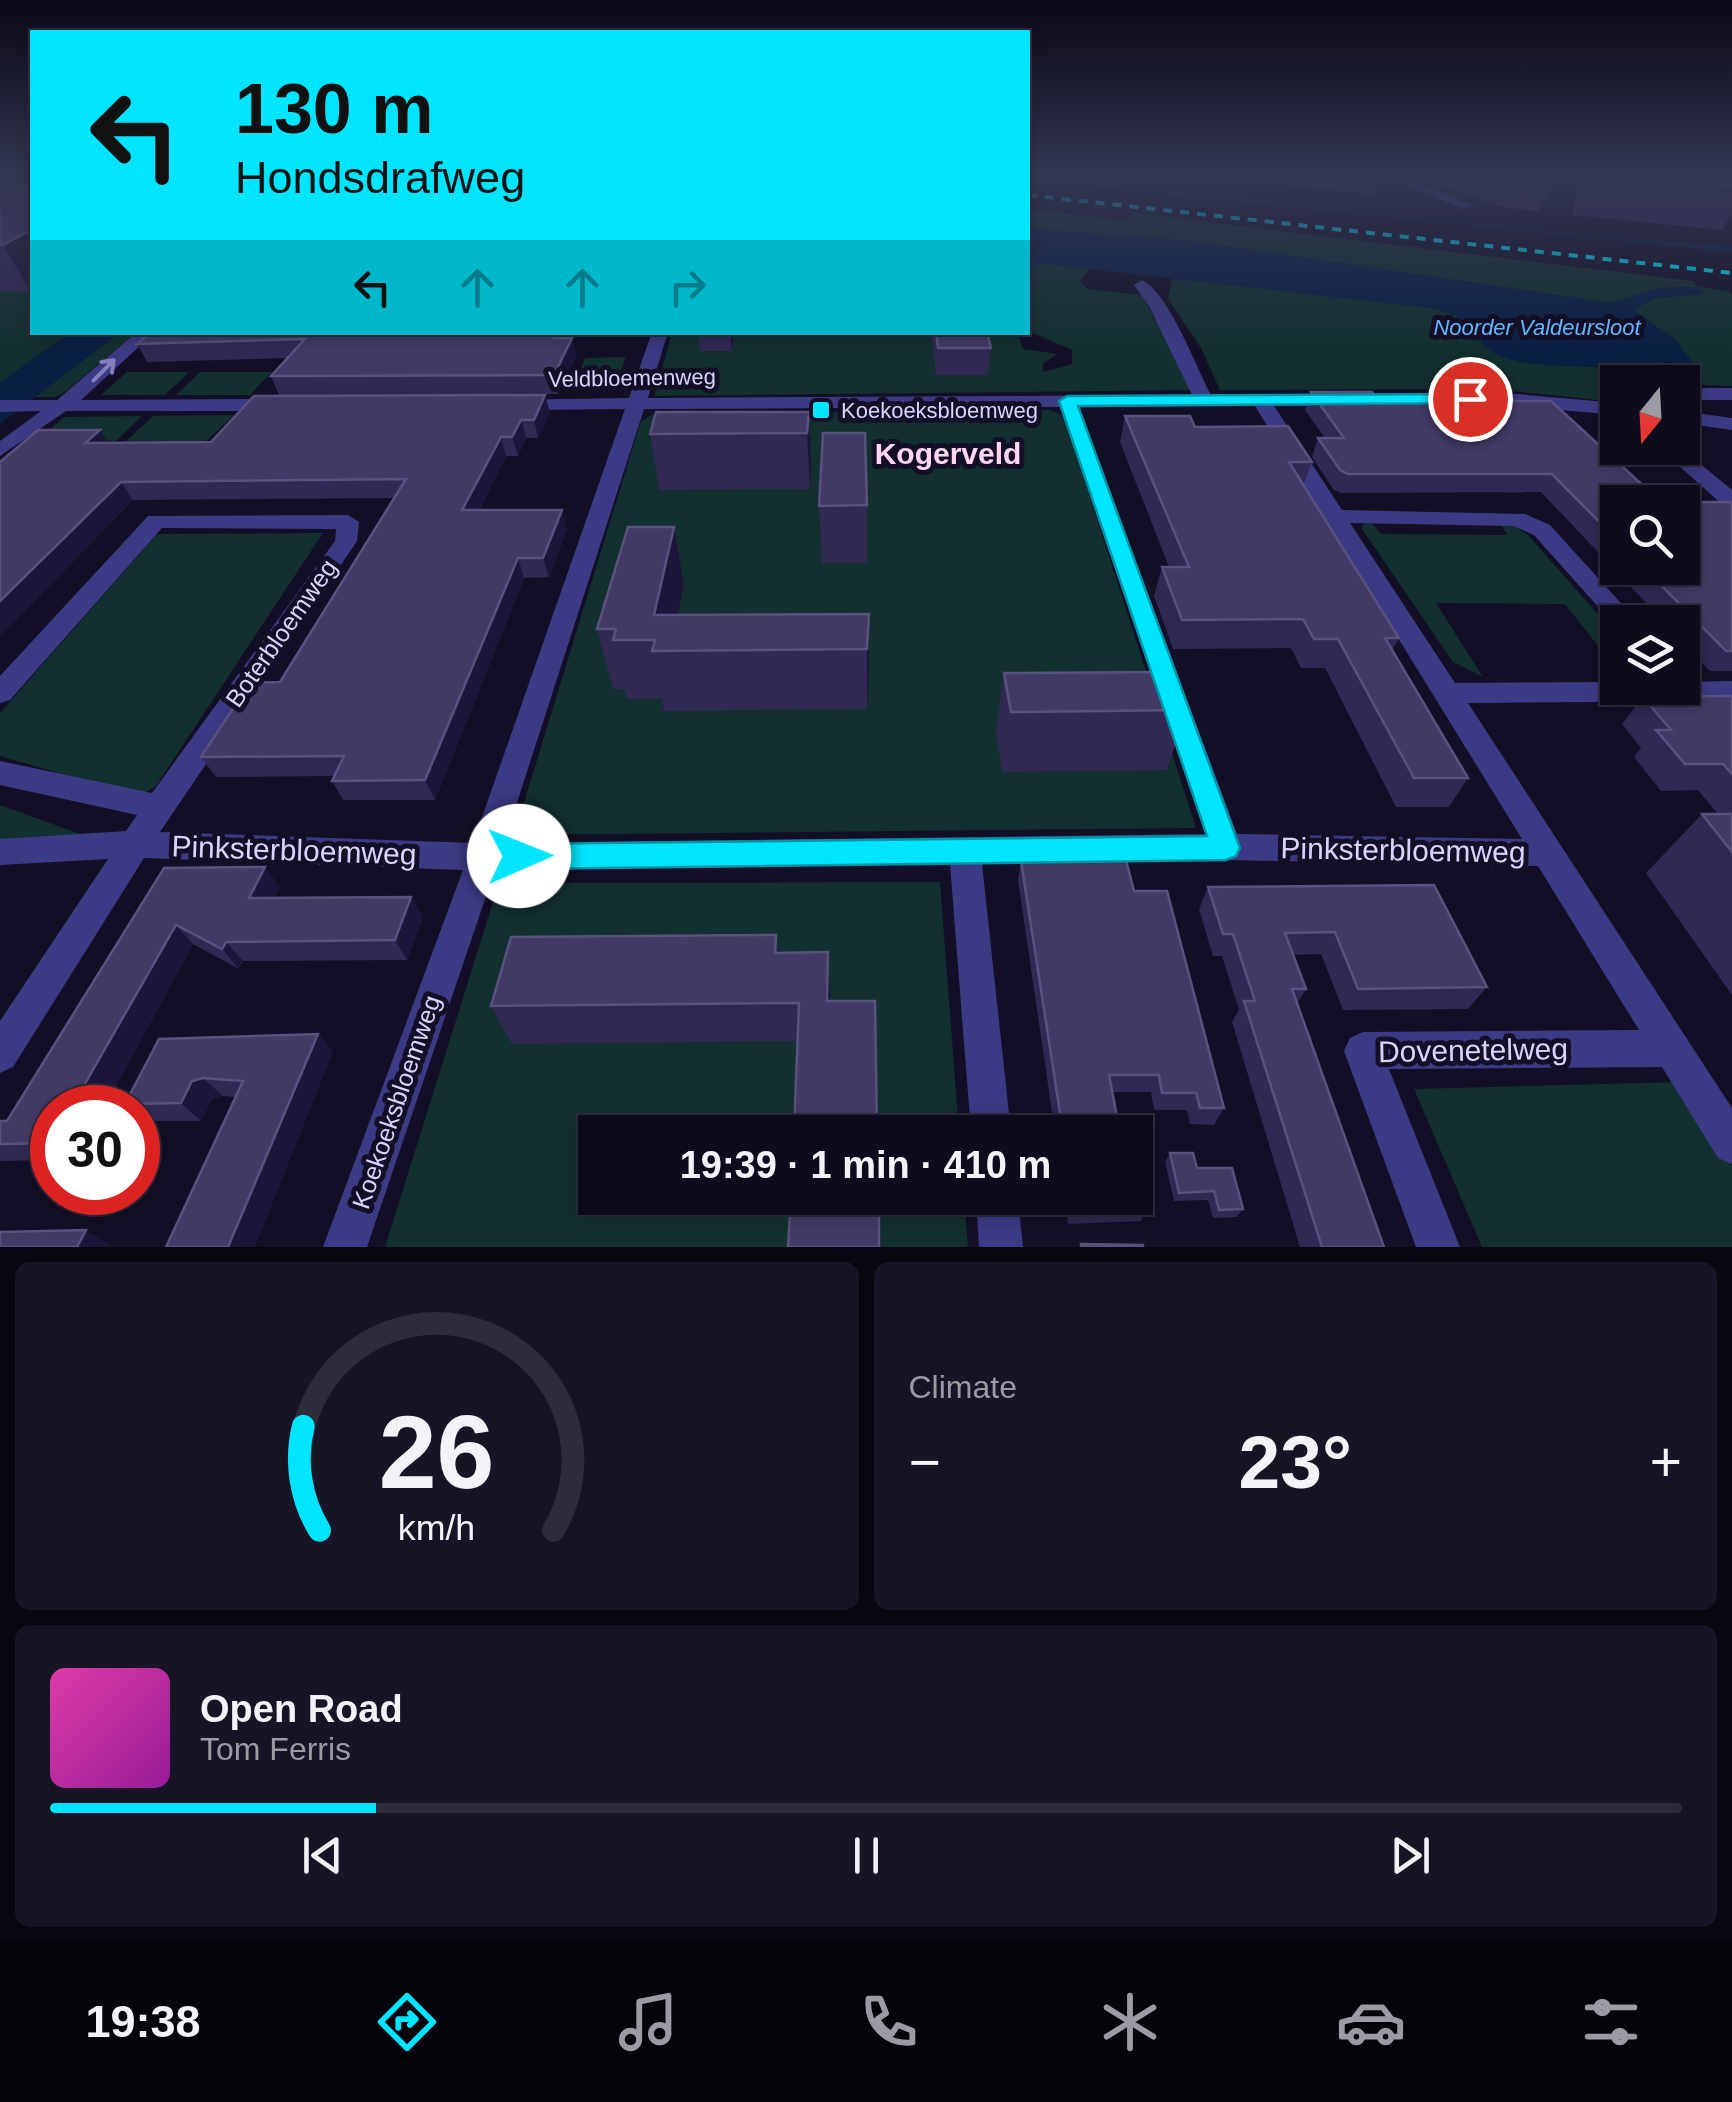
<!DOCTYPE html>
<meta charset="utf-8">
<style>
body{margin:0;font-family:Helvetica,sans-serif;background:#171425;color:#f1f3f6;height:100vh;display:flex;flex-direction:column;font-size:38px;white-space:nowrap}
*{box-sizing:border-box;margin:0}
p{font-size:32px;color:#9b9ba3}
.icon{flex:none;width:55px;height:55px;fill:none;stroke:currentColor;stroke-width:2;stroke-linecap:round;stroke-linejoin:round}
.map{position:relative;height:1247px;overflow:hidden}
.sheet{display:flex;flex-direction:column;gap:15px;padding:15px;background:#08060f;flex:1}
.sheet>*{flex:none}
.hud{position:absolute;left:30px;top:30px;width:1000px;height:305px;border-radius:0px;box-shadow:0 5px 15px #0003,0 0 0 2px #2e2b3b;background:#00e5ff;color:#111;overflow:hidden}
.needle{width:65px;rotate:198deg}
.tools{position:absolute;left:1600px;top:365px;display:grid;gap:20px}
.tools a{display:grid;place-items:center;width:100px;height:100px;border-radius:0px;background:#0e0b1c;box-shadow:0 5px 15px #0003,0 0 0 2px #2e2b3b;font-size:50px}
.speed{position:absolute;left:30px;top:1085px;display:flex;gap:20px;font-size:50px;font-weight:700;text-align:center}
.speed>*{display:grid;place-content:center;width:130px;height:130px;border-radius:50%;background:#0e0b1c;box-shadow:0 5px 15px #0003,0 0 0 2px #2e2b3b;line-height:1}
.speed .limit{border:15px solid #d22;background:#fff;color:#111}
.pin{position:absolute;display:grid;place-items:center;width:85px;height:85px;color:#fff;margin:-42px;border:5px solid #fff;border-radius:50%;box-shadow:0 2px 10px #0007}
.me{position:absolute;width:110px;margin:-55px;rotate:89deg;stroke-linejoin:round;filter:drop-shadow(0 0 8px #0008)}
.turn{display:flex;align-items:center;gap:35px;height:210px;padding:0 40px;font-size:45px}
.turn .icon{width:130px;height:130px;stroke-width:2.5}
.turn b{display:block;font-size:70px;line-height:85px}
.lanes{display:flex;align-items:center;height:95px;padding:0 40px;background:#0003;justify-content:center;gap:50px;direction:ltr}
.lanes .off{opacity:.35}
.big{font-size:75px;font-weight:600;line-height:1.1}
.sheet .card{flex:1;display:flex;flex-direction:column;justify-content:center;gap:15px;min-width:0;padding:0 35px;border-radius:15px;background:#171425}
.sheet .dial{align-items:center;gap:0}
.dial svg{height:260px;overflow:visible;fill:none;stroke:#2e2b3b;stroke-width:7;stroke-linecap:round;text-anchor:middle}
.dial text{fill:#f1f3f6;stroke:none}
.song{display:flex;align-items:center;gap:30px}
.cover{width:120px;height:120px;border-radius:15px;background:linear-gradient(135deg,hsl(320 70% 55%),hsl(300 70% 35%))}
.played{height:10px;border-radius:5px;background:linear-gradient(90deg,#00e5ff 20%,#2e2b3b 20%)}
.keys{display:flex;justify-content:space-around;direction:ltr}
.heat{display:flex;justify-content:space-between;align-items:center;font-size:55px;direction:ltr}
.sheet .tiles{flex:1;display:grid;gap:15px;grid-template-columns:1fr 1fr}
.card:last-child{grid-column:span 2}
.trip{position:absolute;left:578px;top:1115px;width:575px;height:100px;border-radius:0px;background:#0e0b1c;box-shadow:0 5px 15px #0003,0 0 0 2px #2e2b3b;font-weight:600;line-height:100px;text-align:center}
.tabs{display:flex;height:160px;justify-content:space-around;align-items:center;background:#06040b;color:#9b9ba3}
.tabs .icon{width:70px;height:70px}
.tabs .current{color:#00e5ff}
.tabs b{font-size:45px;color:#f1f3f6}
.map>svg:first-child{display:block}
.green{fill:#12302f}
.water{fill:#0a1f44}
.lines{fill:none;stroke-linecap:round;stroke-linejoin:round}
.street{fill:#3d3a85;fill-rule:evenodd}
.rail{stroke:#00e5ff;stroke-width:4;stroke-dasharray:9 8;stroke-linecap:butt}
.wall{fill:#312854;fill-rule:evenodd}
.shaded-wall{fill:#1d163a}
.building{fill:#433a66;stroke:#5a527e;stroke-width:2.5}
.oneway{stroke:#837fbc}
.route{fill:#00e5ff;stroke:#0095a6;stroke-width:2.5}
.poi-dot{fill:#00e5ff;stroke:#130f26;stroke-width:4}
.labels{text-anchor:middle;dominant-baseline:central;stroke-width:10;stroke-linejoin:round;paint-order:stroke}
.far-water-label{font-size:22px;font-style:italic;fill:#62b6ff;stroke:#130f26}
.far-street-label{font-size:22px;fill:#d9d4ff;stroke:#130f26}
.far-poi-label{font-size:22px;fill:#d9d4ff;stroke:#130f26;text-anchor:start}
.street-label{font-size:25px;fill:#d9d4ff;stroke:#130f26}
.quarter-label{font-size:30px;font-weight:bold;fill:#ffd6f0;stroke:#130f26}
.near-street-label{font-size:30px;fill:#d9d4ff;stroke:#130f26}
</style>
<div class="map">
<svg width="1732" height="1247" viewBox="0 0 1732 1247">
<rect width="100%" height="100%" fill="#130f26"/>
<!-- green -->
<g class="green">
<polygon points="1028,209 1127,221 1132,213 1693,281 1698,287 1729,291 1732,294 1732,386 1618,382 1617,388 1602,389 1607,401 1492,389 1220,390 1201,348 1168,299 1172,279 1270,287 1438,309 1462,318 1480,341 1519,362 1609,368 1658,362 1685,366 1678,342 1633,310 1653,298 1702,294 1698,287 1660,288 1610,303 1191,241 1028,229"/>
<polygon points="32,216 32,332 70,333 0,383 0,231"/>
<polygon points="1028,262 1089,269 1080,281 1087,289 1142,295 1194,390 654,396 672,333 1017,333 1023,349 1057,354 1043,364 1043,372 1072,364 1072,350 1028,331"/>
<polygon points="119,333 136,333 65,392 55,397 35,397"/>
<polygon points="626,357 614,390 572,390 585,358"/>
<polygon points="127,372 189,372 165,395 101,395"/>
<polygon points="200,372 272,372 250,395 176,395"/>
<polygon points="1049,410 1062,415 1074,447 1196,828 514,835 641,421 656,413"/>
<polygon points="234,415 205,442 126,441 153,416"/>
<polygon points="142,416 116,441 35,442 64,417"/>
<polygon points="1372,523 1381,534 1507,535 1501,524 1511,524 1528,535 1617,636 1617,670 1565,604 1436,603 1483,677 1453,662 1362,529 1363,524"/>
<polygon points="323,533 156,786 139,796 0,756 0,713 157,534"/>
<polygon points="0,805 108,844 0,845"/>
<polygon points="940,882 959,1132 595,1132 595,1198 964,1198 968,1247 385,1247 499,883"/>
<polygon points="1680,1082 1732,1166 1732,1247 1482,1247 1414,1089"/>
</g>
<!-- water -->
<g class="water">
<polygon points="1051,178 1622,239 1732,246 1732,252 1028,179"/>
<path d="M1028,229L1191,241L1610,303L1660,288L1698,287L1703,294L1653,298L1634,310L1677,342L1692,362L1689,365C1679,365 1668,361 1658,362C1623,367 1529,371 1498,355C1470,341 1475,319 1438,309L1028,262Z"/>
<polygon points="70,333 119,333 0,424 0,383"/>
</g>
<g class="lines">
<!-- street -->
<g class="street">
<polygon points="1390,178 1408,178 1474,206 1463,209"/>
<path d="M1142,280C1169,293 1196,367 1211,395L1505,393L1618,403V415L1505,405L1274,406L1342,510L1525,514L1550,525L1638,622H1618L1617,628L1534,535L1513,526L1350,523L1455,683L1618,682V688H1682V682L1732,681V701L1468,703L1732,1108V1164L1718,1158L1662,1067L1389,1069L1460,1247H1416L1344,1051L1350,1038L1363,1032L1639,1030L1538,866L1226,860L982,864L1011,1132H971L950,864L495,870L367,1247H323L463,870L144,858L13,1067L0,1073V1021L108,859L0,865V839L126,831L137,815L0,785V761L152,793L335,541L336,529L162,528L10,700L0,703V676L148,516L348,515L359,522L357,541L160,832L473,843L625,409L513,410L506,408V400L629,398L652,332H668L648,398L1192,395L1149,306L1134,285ZM1255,406L1522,839L1237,834L1078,407ZM1060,407L1206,834L504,843L644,409Z"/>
<polygon points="137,332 155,332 81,400 278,399 287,405 278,411 66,411 0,456 0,441 41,411 0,412 0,400 57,400"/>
<rect x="1682" y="388" width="50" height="12"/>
<polygon points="1682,411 1732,418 1732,430 1682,423"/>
<polygon points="1659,448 1681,448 1732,490 1732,507 1724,506"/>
<polygon points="976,1198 1018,1198 1023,1247 979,1247"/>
</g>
<!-- rail -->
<polyline class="rail" points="1028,195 1732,273"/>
</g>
<!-- wall -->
<g class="wall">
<polygon points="1265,178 1410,178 1406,189 1370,194 1265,183"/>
<polygon points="1420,178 1555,178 1540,211 1506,208"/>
<polygon points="1585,178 1730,178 1732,179 1732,213 1722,230 1573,215 1573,203"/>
<polygon points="0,187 31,292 0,292"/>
<polygon points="151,332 570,332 567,338 572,338 576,357 558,394 279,395 271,376 288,358 147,362 137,344"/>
<polygon points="698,332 735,332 732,351 700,351"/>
<polygon points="931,332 987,332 991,348 988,375 936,375"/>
<path d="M1311,392L1380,401L1661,502H1732V671H1710L1682,642V622H1664L1541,492L1341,493L1333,489L1312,457L1318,438H1325L1305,410ZM1618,502L1682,568H1618Z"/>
<polygon points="545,395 550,413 538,438 526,438 518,456 506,456 479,510 567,529 549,577 524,578 435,800 343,800 332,781 334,776 216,777 201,757 280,682 394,498 133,500 0,636 100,430 107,443 211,442"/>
<polygon points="809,412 811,466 810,489 659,490 650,434"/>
<polygon points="1125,416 1195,427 1312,462 1303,485 1399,638 1392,651 1468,778 1449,807 1396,807 1325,668 1301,668 1291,648 1173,649 1154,596 1162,567 1169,567 1120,442"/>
<polygon points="867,505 867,563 822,563 819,506"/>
<polygon points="674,527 684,585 678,615 869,614 869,673 867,709 664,711 662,699 627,699 625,689 613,689 597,629"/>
<polygon points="1004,673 1187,710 1167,770 1002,772 996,733"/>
<polygon points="1732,696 1732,995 1646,873 1702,814 1718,814 1698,790 1661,791 1634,757 1641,748 1622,724 1643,697"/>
<polygon points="1021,861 1134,891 1224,1108 1214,1125 1190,1124 1187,1110 1154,1110 1151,1092 1112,1092 1120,1132 1055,1132 1018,880"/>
<polygon points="164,868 280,887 274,898 411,897 423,917 407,960 243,961 239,969 193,944 104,1108 52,1108 52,1160 0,1161 0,1121 7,1121"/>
<polygon points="1208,887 1487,987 1468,1009 1343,1010 1321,954 1293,955 1306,989 1297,1004 1384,1247 1300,1247 1232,1022 1239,1010 1222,956 1213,956 1199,909"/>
<polygon points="776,935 778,953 830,992 830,1001 798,1041 512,1044 491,1006"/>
<polygon points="318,1034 333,1052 236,1097 223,1096 212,1099 201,1121 148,1121 138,1113 138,1108 130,1108 125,1104"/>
<polygon points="1170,1153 1197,1168 1243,1209 1237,1217 1213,1218 1208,1200 1174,1201 1165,1162"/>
<polygon points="1064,1198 1135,1198 1150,1206 1141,1221 1068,1224"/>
</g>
<!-- shaded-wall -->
<g class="shaded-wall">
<polygon points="1375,178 1410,178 1406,189 1370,194"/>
<polygon points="32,229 32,291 31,292 3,245"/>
<polygon points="557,332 570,332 558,357 554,338"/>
<polygon points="730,332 735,332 732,351"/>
<polygon points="572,338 576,357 558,394 554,375"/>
<polygon points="545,395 550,413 538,438 534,420"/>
<polygon points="809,412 811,466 810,489 807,433"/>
<polygon points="521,420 526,438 518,456 512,437"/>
<polygon points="100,430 111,448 85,443"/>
<polygon points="501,437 506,456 469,529 462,510"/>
<polygon points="121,482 133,500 0,636 0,601"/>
<polygon points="562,510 567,529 549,577 543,558"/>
<polygon points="674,527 684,585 670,651 654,615"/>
<polygon points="518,558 524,578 435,800 425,780"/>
<polygon points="869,614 869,673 867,709 867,649"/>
<polygon points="265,867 280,887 264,918 249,898"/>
<polygon points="411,897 423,917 407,960 395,940"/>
<polygon points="176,925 193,944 104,1108 71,1108"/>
<polygon points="226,942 243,961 239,969 222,949"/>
<polygon points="828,952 830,992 829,1039 827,1001"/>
<polygon points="318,1034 333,1052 255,1247 228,1247"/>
<polygon points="203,1078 223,1096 212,1099 201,1121 181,1103 192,1081"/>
<polygon points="138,1132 143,1136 138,1148"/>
<polygon points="86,1230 111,1245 110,1247 77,1247"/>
</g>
<!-- building -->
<g class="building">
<polygon points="1650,178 1730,178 1732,179 1732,186"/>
<polygon points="0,187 32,187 32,229 3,245 0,245"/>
<polygon points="151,332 557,332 554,338 572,338 554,375 271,376 305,339 137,344"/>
<polygon points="936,332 987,332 991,348 938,348"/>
<polygon points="1311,392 1372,392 1380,401 1551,401 1661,502 1732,502 1732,651 1726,651 1644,568 1682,568 1682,502 1618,502 1618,541 1552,474 1348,474 1340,470 1318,438 1344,438"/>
<polygon points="545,395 534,420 521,420 512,437 501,437 462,510 562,510 543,558 518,558 425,780 332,781 344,756 201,757 250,683 280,682 406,479 121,482 0,601 0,462 38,430 100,430 85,443 211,442 254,396"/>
<polygon points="656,412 809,412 807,433 650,434"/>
<polygon points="1125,416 1190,416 1195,427 1288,426 1312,462 1289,462 1399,638 1385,638 1468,778 1414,778 1338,639 1314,639 1303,619 1182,620 1162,567 1189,567"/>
<polygon points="823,433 865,433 867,505 819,506"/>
<polygon points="628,527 674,527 654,615 869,614 867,649 652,651 655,640 613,640 616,629 597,629"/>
<polygon points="1173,672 1187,710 1011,712 1004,673"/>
<polygon points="1732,696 1732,774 1723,764 1685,764 1656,730 1671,730 1643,697"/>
<polygon points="1702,814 1732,814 1732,852"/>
<polygon points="1126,860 1134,891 1167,891 1224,1108 1200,1108 1196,1093 1162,1093 1159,1075 1109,1075 1120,1132 1063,1132 1021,861"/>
<polygon points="265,867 249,898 411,897 395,940 226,942 222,949 176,925 71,1108 52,1108 52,1140 51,1143 0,1144 0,1121 7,1121 164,868"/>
<polygon points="1434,885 1487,987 1358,989 1335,932 1285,933 1306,989 1292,989 1384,1247 1322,1247 1244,1001 1255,1001 1233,934 1223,934 1208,887"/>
<polygon points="776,935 775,953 828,952 827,1001 875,1001 877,1132 794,1132 799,1003 491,1006 511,937"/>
<polygon points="318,1034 228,1247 166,1247 243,1081 203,1078 192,1081 181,1103 125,1104 159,1039"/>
<polygon points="1170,1153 1193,1153 1197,1168 1232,1168 1243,1209 1219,1210 1214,1191 1179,1193"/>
<polygon points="1142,1166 1150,1206 1075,1209 1073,1198 1135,1198 1135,1167"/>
<polygon points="791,1198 879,1198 879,1247 788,1247"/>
<polygon points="86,1230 77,1247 0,1247 0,1232"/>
<polygon points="1081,1244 1143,1245 1143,1247 1081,1247"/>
</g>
<!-- one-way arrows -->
<defs><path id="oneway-shaft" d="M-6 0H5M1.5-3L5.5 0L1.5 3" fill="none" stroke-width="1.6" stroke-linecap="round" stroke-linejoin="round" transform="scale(2.5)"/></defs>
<use class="oneway" href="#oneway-shaft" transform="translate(104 370) rotate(-45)"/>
<!-- sky -->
<linearGradient id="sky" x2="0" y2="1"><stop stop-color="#0a0815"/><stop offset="0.5" stop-color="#333752"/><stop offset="1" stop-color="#333752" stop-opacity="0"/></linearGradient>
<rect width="1732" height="353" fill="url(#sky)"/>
<!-- route -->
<polygon class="route" points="1470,394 1475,395 1475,403 1078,406 1240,848 1236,856 1226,860 519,869 509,865 505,856 509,848 519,844 1207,836 1059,401 1067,396"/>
<!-- markers -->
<rect class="poi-dot" x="811" y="400" width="20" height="20" rx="5"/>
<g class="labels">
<!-- far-water labels -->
<g class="far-water-label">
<text x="1537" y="327">Noorder Valdeursloot</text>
</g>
<!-- far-street labels -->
<g class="far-street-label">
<text transform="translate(632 378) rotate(-1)">Veldbloemenweg</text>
</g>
<!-- far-poi labels -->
<g class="far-poi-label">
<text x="841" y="410">Koekoeksbloemweg</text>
</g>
<!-- street labels -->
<g class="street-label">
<text transform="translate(281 633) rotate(-55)">Boterbloemweg</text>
<text transform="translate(396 1102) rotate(-71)">Koekoeksbloemweg</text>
</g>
<!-- quarter labels -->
<g class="quarter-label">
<text x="948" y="453">Kogerveld</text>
</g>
<!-- near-street labels -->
<g class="near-street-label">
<text transform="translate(294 850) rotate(2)">Pinksterbloemweg</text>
<text transform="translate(1403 850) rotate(1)">Pinksterbloemweg</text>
<text transform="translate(1473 1050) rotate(-1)">Dovenetelweg</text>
</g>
</g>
</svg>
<div class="tools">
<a><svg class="needle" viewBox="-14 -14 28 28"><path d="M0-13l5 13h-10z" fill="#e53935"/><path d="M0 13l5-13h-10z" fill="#9b9ba3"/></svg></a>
<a><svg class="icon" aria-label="search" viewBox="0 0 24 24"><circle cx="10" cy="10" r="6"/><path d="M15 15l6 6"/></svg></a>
<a><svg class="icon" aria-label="layers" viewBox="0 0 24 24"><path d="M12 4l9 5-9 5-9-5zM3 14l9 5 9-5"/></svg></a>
</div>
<div class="speed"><div class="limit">30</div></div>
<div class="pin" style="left:1470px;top:399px;background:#d93025"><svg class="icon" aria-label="arrive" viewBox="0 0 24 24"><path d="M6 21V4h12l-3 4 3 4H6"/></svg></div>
<svg class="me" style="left:519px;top:856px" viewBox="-20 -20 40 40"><circle r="19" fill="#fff"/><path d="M0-13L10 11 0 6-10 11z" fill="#00e5ff"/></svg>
<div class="trip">19:39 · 1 min · 410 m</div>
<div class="hud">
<div class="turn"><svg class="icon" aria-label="left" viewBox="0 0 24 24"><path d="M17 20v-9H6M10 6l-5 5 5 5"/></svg><div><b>130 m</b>Hondsdrafweg</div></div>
<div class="lanes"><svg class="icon" aria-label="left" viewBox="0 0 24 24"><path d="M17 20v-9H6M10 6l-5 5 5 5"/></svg><svg class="icon off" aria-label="ahead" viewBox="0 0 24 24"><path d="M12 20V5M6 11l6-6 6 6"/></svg><svg class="icon off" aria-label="ahead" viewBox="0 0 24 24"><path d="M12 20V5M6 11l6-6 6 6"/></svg><svg class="icon off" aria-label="right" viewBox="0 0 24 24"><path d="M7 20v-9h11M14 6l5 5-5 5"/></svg></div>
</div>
</div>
<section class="sheet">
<div class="tiles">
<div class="card dial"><svg viewBox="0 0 100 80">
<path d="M14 69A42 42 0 1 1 86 69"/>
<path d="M14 69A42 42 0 0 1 9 37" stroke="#00e5ff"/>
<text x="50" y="56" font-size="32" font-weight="700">26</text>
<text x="50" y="72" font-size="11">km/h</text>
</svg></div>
<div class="card"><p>Climate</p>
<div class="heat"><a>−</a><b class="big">23°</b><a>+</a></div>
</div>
<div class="card">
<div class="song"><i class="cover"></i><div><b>Open Road</b><p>Tom Ferris</p></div></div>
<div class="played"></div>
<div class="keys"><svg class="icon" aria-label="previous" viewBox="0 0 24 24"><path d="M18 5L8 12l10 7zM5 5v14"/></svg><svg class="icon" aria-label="pause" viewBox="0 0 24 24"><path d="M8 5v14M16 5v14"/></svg><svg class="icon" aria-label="next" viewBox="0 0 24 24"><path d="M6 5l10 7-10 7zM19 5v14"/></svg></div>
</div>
</div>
</section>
<nav class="tabs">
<b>19:38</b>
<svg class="icon current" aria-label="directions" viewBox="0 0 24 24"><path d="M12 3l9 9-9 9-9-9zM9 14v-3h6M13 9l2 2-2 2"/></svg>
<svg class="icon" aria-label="music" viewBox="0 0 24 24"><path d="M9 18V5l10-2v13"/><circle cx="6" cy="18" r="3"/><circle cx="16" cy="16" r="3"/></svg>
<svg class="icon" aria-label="phone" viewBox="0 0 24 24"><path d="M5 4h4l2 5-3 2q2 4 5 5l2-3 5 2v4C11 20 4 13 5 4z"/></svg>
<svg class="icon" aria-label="climate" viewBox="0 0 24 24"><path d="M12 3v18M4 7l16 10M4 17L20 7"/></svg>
<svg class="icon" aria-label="car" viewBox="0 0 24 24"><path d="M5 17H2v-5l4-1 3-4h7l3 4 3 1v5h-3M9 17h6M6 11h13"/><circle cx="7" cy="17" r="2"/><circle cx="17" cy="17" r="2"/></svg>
<svg class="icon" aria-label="filters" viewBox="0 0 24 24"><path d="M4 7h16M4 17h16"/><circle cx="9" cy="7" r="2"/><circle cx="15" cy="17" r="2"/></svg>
</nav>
